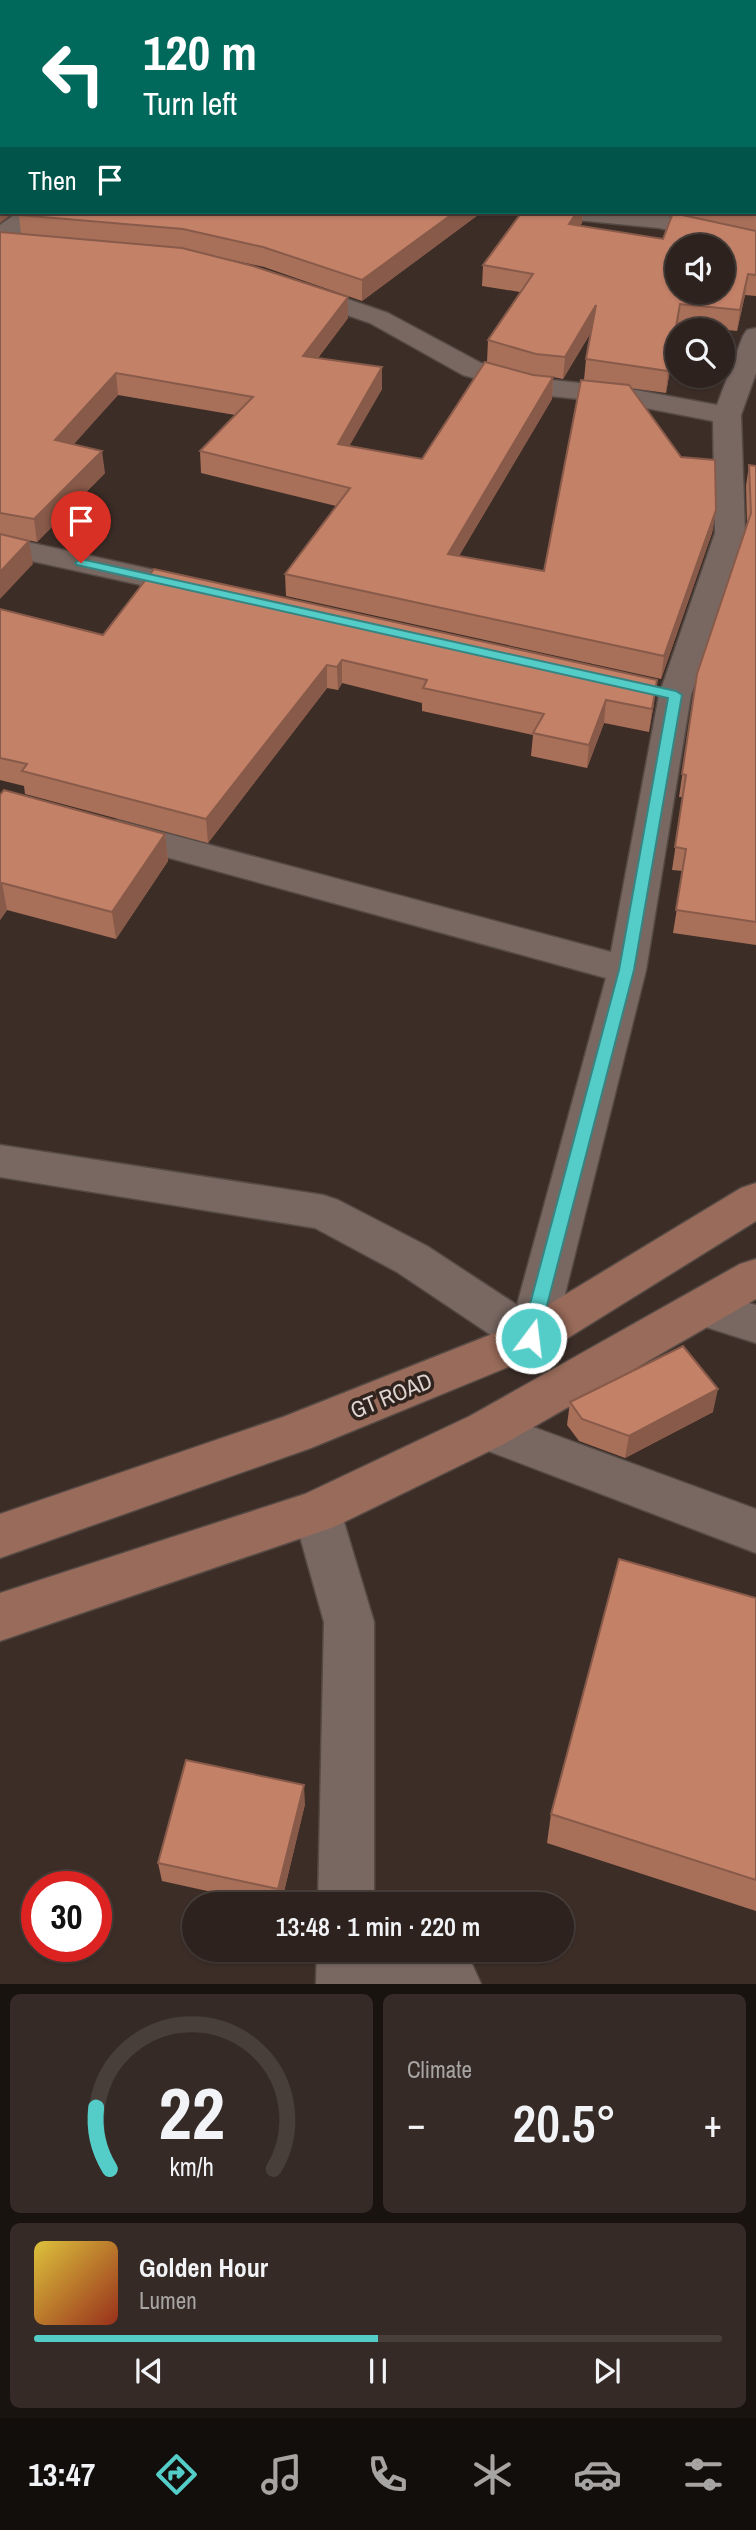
<!DOCTYPE html>
<meta charset="utf-8">
<style>
body{margin:0;font-family:"Archivo Narrow",sans-serif;background:#352a26;color:#f1f3f6;height:100vh;display:flex;flex-direction:column;font-size:26px;white-space:nowrap}
*{box-sizing:border-box;margin:0}
p{font-size:23px;color:#a7a4a4}
.icon{flex:none;width:38px;height:38px;fill:none;stroke:currentColor;stroke-width:2;stroke-linecap:round;stroke-linejoin:round}
.map{position:relative;height:1984px;overflow:hidden}
.sheet{display:flex;flex-direction:column;gap:10px;padding:10px;background:#191310;flex:1}
.sheet>*{flex:none}
.banner{position:absolute;left:0px;top:0px;width:756px;height:214px;box-shadow:0 2px 5px #0004,0 0 0 2px #483f3b;background:#00695c;color:#fff;overflow:hidden}
.buttons{position:absolute;left:665px;top:234px;display:grid;gap:14px}
.buttons a{display:grid;place-items:center;width:70px;height:70px;border-radius:50%;background:#2d221d;box-shadow:0 2px 5px #0004,0 0 0 2px #483f3b;font-size:35px}
.speed{position:absolute;left:21px;top:1871px;display:flex;gap:14px;font-size:35px;font-weight:700;text-align:center}
.speed>*{display:grid;place-content:center;width:91px;height:91px;border-radius:50%;background:#2d221d;box-shadow:0 2px 5px #0004,0 0 0 2px #483f3b;line-height:1}
.speed .limit{border:10px solid #d22;background:#fff;color:#111}
.pin{position:absolute;display:grid;place-items:center;width:60px;height:60px;color:#fff;margin:-72px -30px;border-radius:50% 50% 50% 0;rotate:-45deg;box-shadow:0 0 7px #0007}
.pin .icon{rotate:45deg}
.me{position:absolute;width:77px;margin:-38px;rotate:15deg;stroke-linejoin:round;filter:drop-shadow(0 0 5px #0008)}
.turn{display:flex;align-items:center;gap:24px;height:147px;padding:0 28px;font-size:32px}
.turn .icon{width:91px;height:91px;stroke-width:2.5}
.turn b{display:block;font-size:49px;line-height:60px}
.then{display:flex;align-items:center;height:66px;padding:0 28px;background:#0003;gap:14px;font-size:26px}
.big{font-size:52px;font-weight:600;line-height:1.1}
.sheet .widget{flex:1;display:flex;flex-direction:column;justify-content:center;gap:10px;min-width:0;padding:0 24px;border-radius:10px;background:#352a26}
.sheet .dial{align-items:center;gap:0}
.dial svg{height:182px;overflow:visible;fill:none;stroke:#483f3b;stroke-width:7;stroke-linecap:round;text-anchor:middle}
.dial text{fill:#f1f3f6;stroke:none}
.song{display:flex;align-items:center;gap:21px}
.cover{width:84px;height:84px;border-radius:10px;background:linear-gradient(135deg,hsl(50 70% 55%),hsl(10 70% 35%))}
.played{height:7px;border-radius:4px;background:linear-gradient(90deg,#54cdc8 50%,#483f3b 50%)}
.keys{display:flex;justify-content:space-around;direction:ltr}
.heat{display:flex;justify-content:space-between;align-items:center;font-size:38px;direction:ltr}
.sheet .tiles{flex:1;display:grid;gap:10px;grid-template-columns:1fr 1fr}
.widget:last-child{grid-column:span 2}
.trip{position:absolute;left:182px;top:1892px;width:392px;height:70px;border-radius:35px;background:#2d221d;box-shadow:0 2px 5px #0004,0 0 0 2px #483f3b;font-weight:600;line-height:70px;text-align:center}
.tab-bar{display:flex;height:112px;justify-content:space-around;align-items:center;background:#120e0c;color:#a7a4a4}
.tab-bar .icon{width:49px;height:49px}
.tab-bar .on{color:#54cdc8}
.tab-bar b{font-size:32px;color:#f1f3f6}
.map>svg:first-child{display:block}
.lines{fill:none;stroke-linecap:round;stroke-linejoin:round}
.minor-casing{stroke:#564a45;stroke-width:3}
.major-casing{stroke:#564a45;stroke-width:3}
.minor{fill:#796862;fill-rule:evenodd}
.major{fill:#996b5a;fill-rule:evenodd}
.wall{fill:#a86f59;fill-rule:evenodd}
.shaded-wall{fill:#885a49}
.building{fill:#c38168;stroke:#885a49;stroke-width:2;fill-rule:evenodd}
.route{fill:#54cdc8;stroke:#378582;stroke-width:2}
.labels{text-anchor:middle;dominant-baseline:central;stroke-width:7;stroke-linejoin:round;paint-order:stroke}
.street-label{font-size:23px;fill:#ddd3cf;stroke:#31231e}
</style>
<div class="map">
<svg width="756" height="1984" viewBox="0 0 756 1984">
<rect width="100%" height="100%" fill="#3c2d27"/>
<g class="lines">
<defs>
<g id="minor">
<rect x="754" y="116" width="2" height="14"/>
<polygon points="18,212 45,212 9,242 0,244 0,225"/>
<polygon points="555,212 659,214 756,236 756,250 659,228 567,219 559,217"/>
<polygon points="298,282 388,313 481,363 534,378 625,388 717,405 743,336 747,330 756,328 756,373 741,415 745,533 691,695 646,970 554,1338 547,1351 531,1357 515,1351 397,1272 315,1228 0,1177 0,1145 323,1195 338,1200 427,1246 517,1305 606,978 104,840 99,832 104,824 117,820 611,952 659,695 715,533 713,421 625,404 532,394 463,375 370,323 289,295 285,290 289,285"/>
<polygon points="0,536 200,580 211,582 215,589 211,596 200,598 0,554"/>
<polygon points="703,1290 756,1305 756,1343 687,1321 681,1308 687,1295"/>
<polygon points="487,1410 756,1509 756,1553 470,1444 464,1430 470,1416"/>
<polygon points="317,1490 334,1497 341,1512 374,1622 374,1904 318,1904 324,1622 293,1512 300,1497"/>
<polygon points="317,1950 435,1950 472,1964 481,1984 316,1984"/>
</g>
<g id="major">
<polygon points="756,1183 756,1221 547,1351 311,1448 0,1558 0,1514 283,1417 515,1325 741,1188"/>
<polygon points="756,1259 756,1299 504,1444 334,1527 0,1641 0,1593 305,1494 470,1416 740,1264"/>
</g>
</defs>
<!-- minor casing -->
<use href="#minor" class="minor-casing"/>
<!-- major casing -->
<use href="#major" class="major-casing"/>
<!-- minor -->
<use href="#minor" class="minor"/>
<!-- major -->
<use href="#major" class="major"/>
</g>
<!-- wall -->
<g class="wall">
<polygon points="0,13 2,14 2,212 0,223"/>
<path d="M756,177V296L745,295L737,331L678,325L666,393L630,388L716,510L712,533L661,679L286,596L285,574L336,506L201,473L200,451L235,415L118,395L73,444L105,473L37,542L0,534V232L21,234L19,215L482,212L362,301L264,267L227,259L348,318L318,358L382,367V389L349,446L422,459L533,375L487,362L488,340L520,292L482,286L483,265L522,212H583L582,223L580,226L663,239L678,214V212H754ZM591,332L586,359L584,380L544,571L459,556L552,399L553,377L563,379Z"/>
<polygon points="749,465 756,466 756,945 673,933 683,871 672,870 683,797 679,797 697,674 747,523 746,486"/>
<polygon points="154,569 654,703 649,732 604,723 587,768 531,756 533,735 422,711 422,703 342,683 338,690 327,688 208,843 25,794 24,786 0,780 0,609 103,635"/>
<polygon points="0,795 165,834 168,861 116,939 7,910 0,920"/>
<polygon points="570,1402 713,1412 625,1458 579,1441 567,1425"/>
<polygon points="756,1598 756,1911 547,1843 551,1814"/>
<polygon points="305,1804 281,1904 266,1904 162,1881 158,1863"/>
</g>
<!-- shaded-wall -->
<g class="shaded-wall">
<polygon points="756,95 756,113 754,114 754,96"/>
<polygon points="2,199 2,212 15,212 0,223 0,201"/>
<polygon points="455,212 482,212 362,301 362,280"/>
<polygon points="577,212 583,212 582,223 567,244 569,224"/>
<polygon points="748,274 745,295 737,331 740,310"/>
<polygon points="348,297 348,318 303,377 303,356"/>
<polygon points="680,304 678,325 666,393 668,371"/>
<polygon points="596,305 595,326 563,379 565,357"/>
<polygon points="382,367 382,389 338,466 338,444"/>
<polygon points="116,373 118,395 58,462 55,440"/>
<polygon points="553,377 552,399 447,576 448,554"/>
<polygon points="102,451 105,473 37,542 34,519"/>
<polygon points="716,510 712,533 661,679 664,656"/>
<polygon points="29,541 33,564 0,599 0,572"/>
<polygon points="342,660 342,683 338,690 337,667"/>
<polygon points="327,665 327,688 208,843 206,819"/>
<polygon points="657,680 654,703 649,732 652,709"/>
<polygon points="606,700 604,723 587,768 589,745"/>
<polygon points="165,834 168,861 116,939 112,912"/>
<polygon points="2,883 7,910 0,920 0,887"/>
<polygon points="718,1389 713,1412 625,1458 629,1436"/>
<polygon points="304,1785 305,1804 281,1904 280,1904 278,1889"/>
</g>
<!-- building -->
<g class="building">
<polygon points="92,0 756,0 756,95 754,96 754,2 90,2"/>
<polygon points="0,13 2,14 2,104 0,103"/>
<polygon points="2,119 2,199 0,201 0,120"/>
<rect x="754" y="177" width="2" height="35"/>
<polygon points="22,212 455,212 362,280 263,247 183,229 19,215"/>
<path d="M522,212H577L569,224L663,239L673,213L756,231V275L748,274L740,310L680,304L668,371L586,359L596,305L565,357L536,354L488,340L533,274L483,265ZM677,247H723V292H677Z"/>
<polygon points="0,232 182,248 253,266 348,297 303,356 382,367 338,444 422,459 485,362 533,375 553,377 448,554 544,571 581,380 629,385 681,457 715,460 716,510 664,656 285,574 350,488 200,451 253,397 116,373 55,440 102,451 34,519 0,513"/>
<polygon points="749,465 756,466 756,922 676,910 686,849 675,847 686,775 682,774 697,674 751,513"/>
<polygon points="0,534 29,541 0,572"/>
<polygon points="154,569 657,680 652,709 606,700 589,745 533,733 544,714 423,688 427,680 342,660 337,667 327,665 206,819 22,771 27,764 0,758 0,609 103,635"/>
<polygon points="4,790 165,834 112,912 2,883 0,887 0,795"/>
<polygon points="683,1346 718,1389 629,1436 582,1419 570,1402"/>
<polygon points="619,1559 756,1598 756,1880 551,1814"/>
<polygon points="186,1760 304,1785 278,1889 158,1863"/>
</g>
<!-- route -->
<polygon class="route" points="81,559 676,691 682,695 634,970 537,1344 531,1346 524,1344 521,1338 619,970 668,698 77,565 75,563"/>
<g class="labels">
<!-- street labels -->
<g class="street-label">
<text transform="translate(391 1395) rotate(-22)">GT ROAD</text>
</g>
</g>
</svg>
<div class="buttons">
<a><svg class="icon" aria-label="sound" viewBox="0 0 24 24"><path d="M4 9h4l5-4v14l-5-4H4zM17 9q2 3 0 6"/></svg></a>
<a><svg class="icon" aria-label="search" viewBox="0 0 24 24"><circle cx="10" cy="10" r="6"/><path d="M15 15l6 6"/></svg></a>
</div>
<div class="speed"><div class="limit">30</div></div>
<div class="pin" style="left:81px;top:563px;background:#d93025"><svg class="icon" aria-label="arrive" viewBox="0 0 24 24"><path d="M6 21V4h12l-3 4 3 4H6"/></svg></div>
<svg class="me" style="left:531px;top:1338px" viewBox="-20 -20 40 40"><circle r="17" fill="#54cdc8" stroke="#fff" stroke-width="3"/><path d="M0-11L8 9 0 5-8 9z" fill="#fff"/></svg>
<div class="trip">13:48 · 1 min · 220 m</div>
<div class="banner">
<div class="turn"><svg class="icon" aria-label="left" viewBox="0 0 24 24"><path d="M17 20v-9H6M10 6l-5 5 5 5"/></svg><div><b>120 m</b>Turn left</div></div>
<div class="then">Then<svg class="icon" aria-label="arrive" viewBox="0 0 24 24"><path d="M6 21V4h12l-3 4 3 4H6"/></svg></div>
</div>
</div>
<section class="sheet">
<div class="tiles">
<div class="widget dial"><svg viewBox="0 0 100 80">
<path d="M14 69A42 42 0 1 1 86 69"/>
<path d="M14 69A42 42 0 0 1 8 42" stroke="#54cdc8"/>
<text x="50" y="56" font-size="32" font-weight="700">22</text>
<text x="50" y="72" font-size="11">km/h</text>
</svg></div>
<div class="widget"><p>Climate</p>
<div class="heat"><a>−</a><b class="big">20.5°</b><a>+</a></div>
</div>
<div class="widget">
<div class="song"><i class="cover"></i><div><b>Golden Hour</b><p>Lumen</p></div></div>
<div class="played"></div>
<div class="keys"><svg class="icon" aria-label="previous" viewBox="0 0 24 24"><path d="M18 5L8 12l10 7zM5 5v14"/></svg><svg class="icon" aria-label="pause" viewBox="0 0 24 24"><path d="M8 5v14M16 5v14"/></svg><svg class="icon" aria-label="next" viewBox="0 0 24 24"><path d="M6 5l10 7-10 7zM19 5v14"/></svg></div>
</div>
</div>
</section>
<nav class="tab-bar">
<b>13:47</b>
<svg class="icon on" aria-label="directions" viewBox="0 0 24 24"><path d="M12 3l9 9-9 9-9-9zM9 14v-3h6M13 9l2 2-2 2"/></svg>
<svg class="icon" aria-label="music" viewBox="0 0 24 24"><path d="M9 18V5l10-2v13"/><circle cx="6" cy="18" r="3"/><circle cx="16" cy="16" r="3"/></svg>
<svg class="icon" aria-label="phone" viewBox="0 0 24 24"><path d="M5 4h4l2 5-3 2q2 4 5 5l2-3 5 2v4C11 20 4 13 5 4z"/></svg>
<svg class="icon" aria-label="climate" viewBox="0 0 24 24"><path d="M12 3v18M4 7l16 10M4 17L20 7"/></svg>
<svg class="icon" aria-label="car" viewBox="0 0 24 24"><path d="M5 17H2v-5l4-1 3-4h7l3 4 3 1v5h-3M9 17h6M6 11h13"/><circle cx="7" cy="17" r="2"/><circle cx="17" cy="17" r="2"/></svg>
<svg class="icon" aria-label="filters" viewBox="0 0 24 24"><path d="M4 7h16M4 17h16"/><circle cx="9" cy="7" r="2"/><circle cx="15" cy="17" r="2"/></svg>
</nav>
